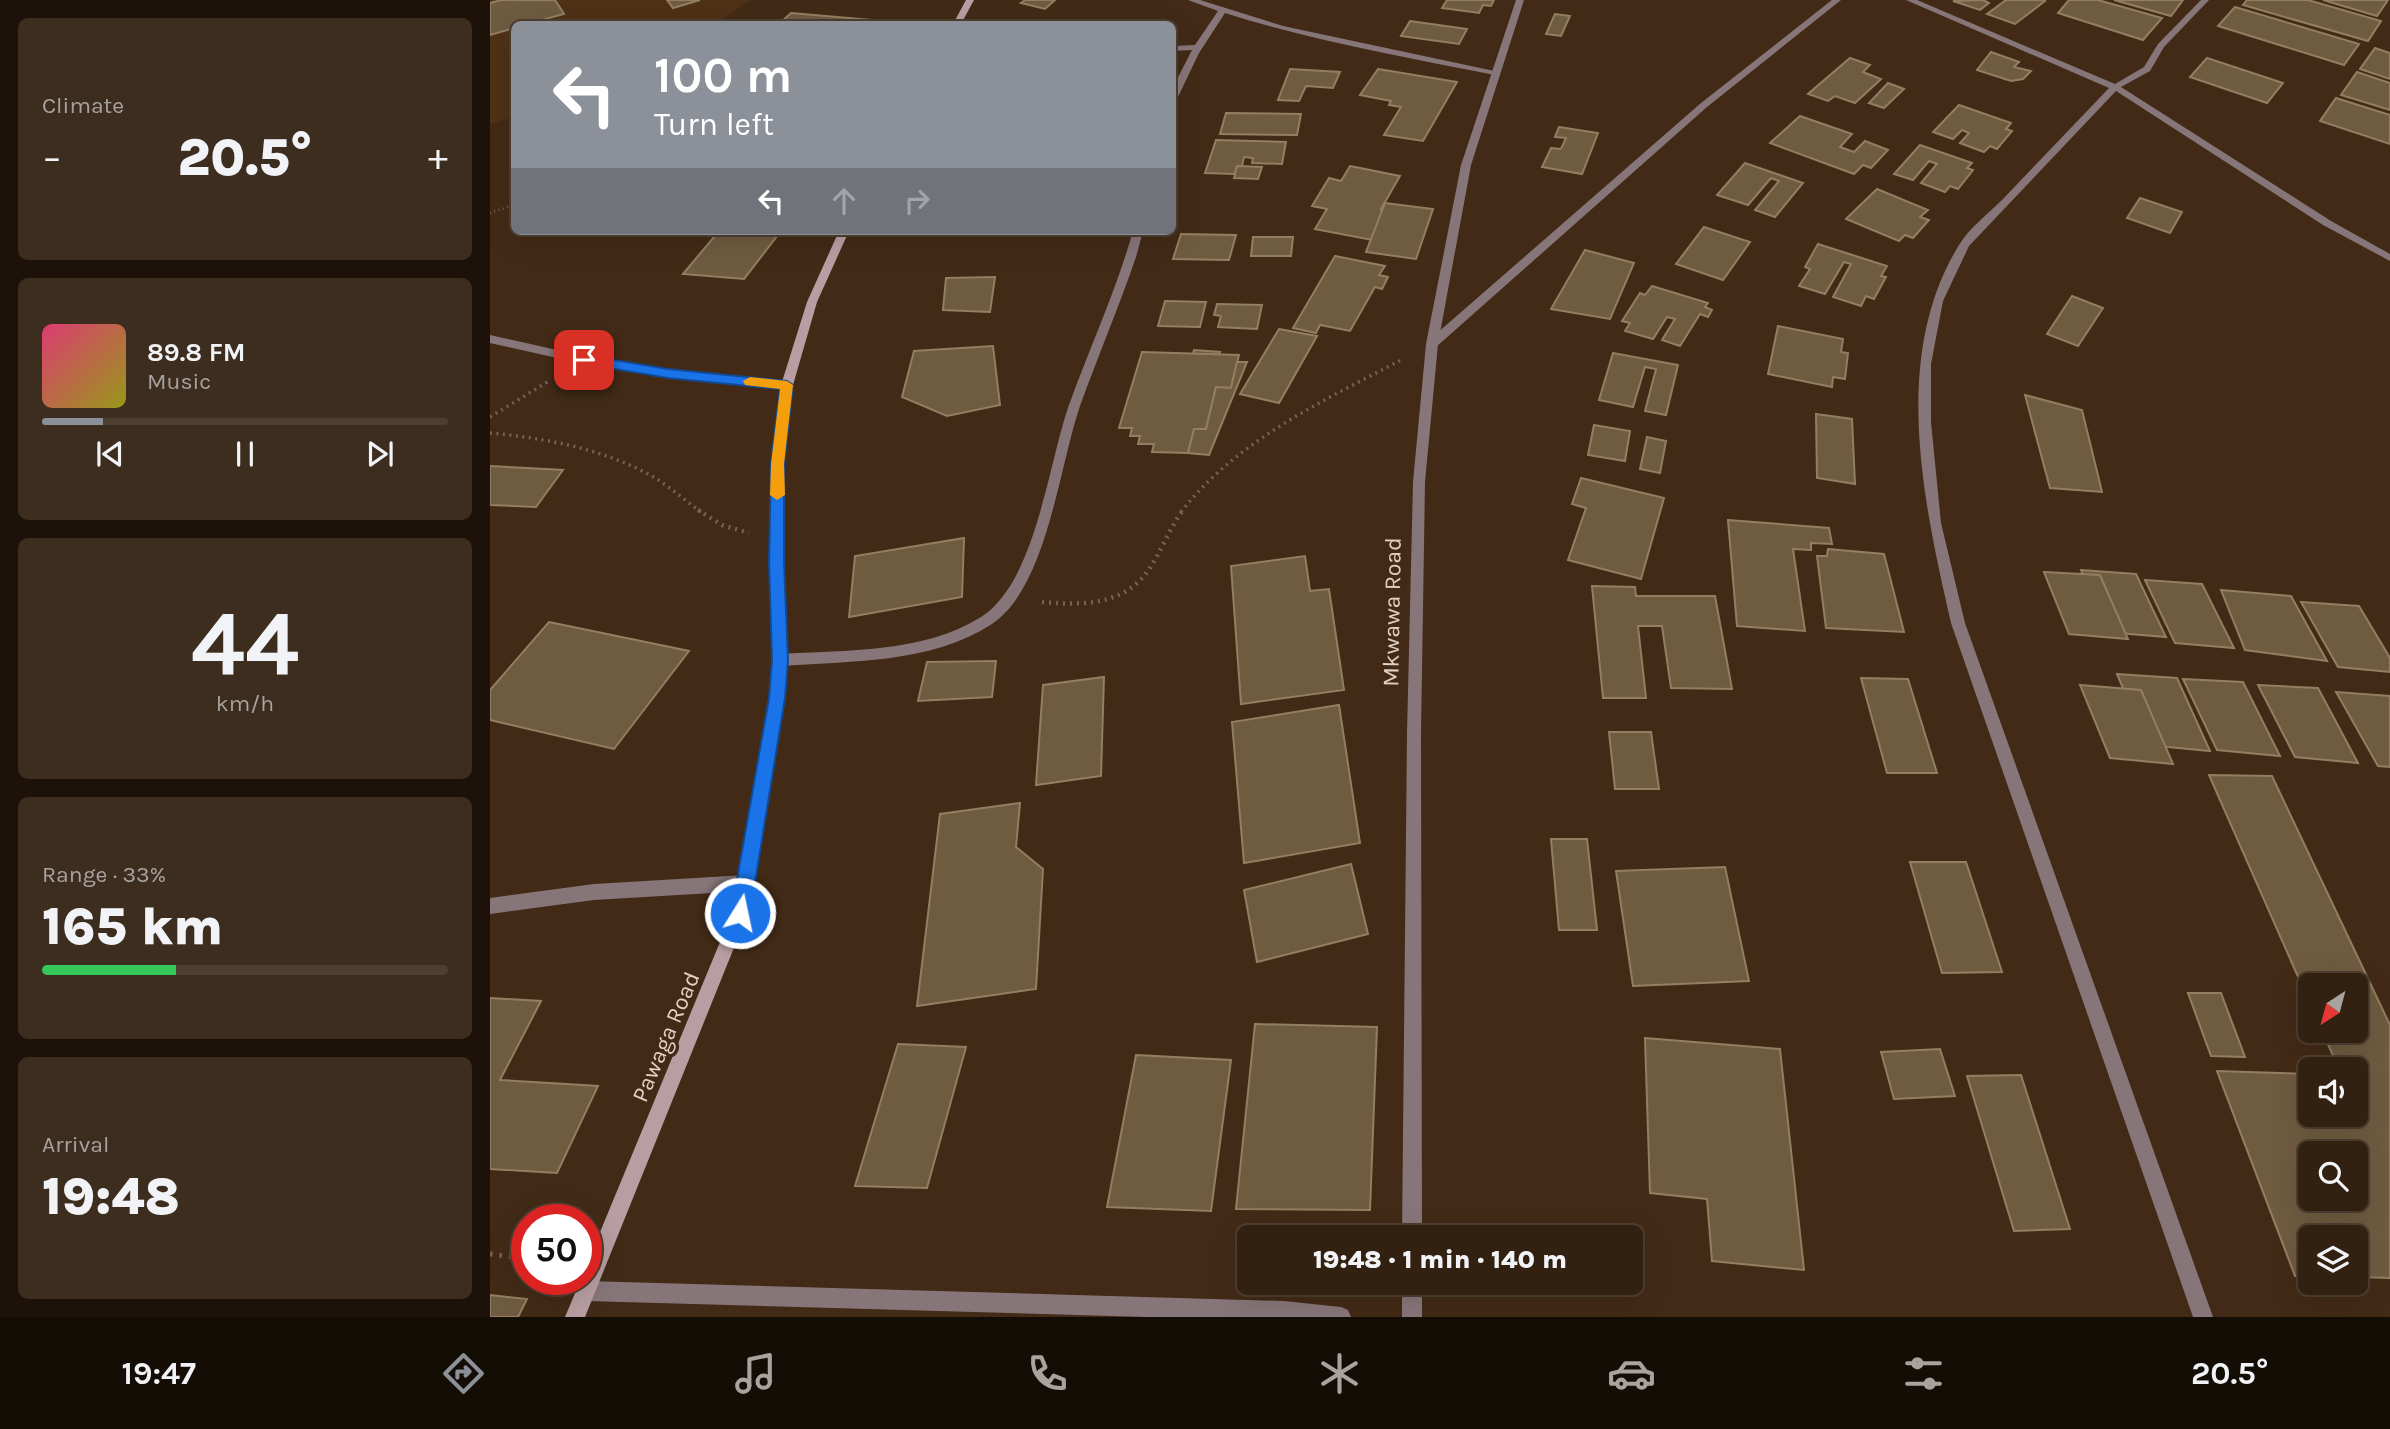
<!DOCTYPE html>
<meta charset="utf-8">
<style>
body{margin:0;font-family:Karla,sans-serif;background:#3d2d1e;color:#f1f3f6;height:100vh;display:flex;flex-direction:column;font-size:26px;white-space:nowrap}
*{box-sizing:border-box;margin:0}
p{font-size:23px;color:#a8a39f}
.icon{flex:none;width:38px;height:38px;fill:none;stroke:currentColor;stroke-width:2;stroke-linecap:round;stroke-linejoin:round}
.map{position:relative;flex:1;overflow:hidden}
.details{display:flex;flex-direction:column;gap:18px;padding:18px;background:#1c1209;width:490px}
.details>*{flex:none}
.hud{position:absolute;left:21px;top:21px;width:665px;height:214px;border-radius:10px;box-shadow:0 7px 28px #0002,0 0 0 2px #4d3e30;background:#8c9099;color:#fff;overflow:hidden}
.needle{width:46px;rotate:216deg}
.controls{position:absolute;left:1808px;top:973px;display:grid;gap:14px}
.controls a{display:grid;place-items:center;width:70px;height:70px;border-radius:10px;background:#322010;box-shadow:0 7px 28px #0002,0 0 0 2px #4d3e30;font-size:35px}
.speed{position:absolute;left:21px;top:1204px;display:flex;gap:14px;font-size:35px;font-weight:700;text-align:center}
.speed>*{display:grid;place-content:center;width:91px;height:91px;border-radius:50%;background:#322010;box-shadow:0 7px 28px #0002,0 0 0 2px #4d3e30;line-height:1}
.speed .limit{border:10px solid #d22;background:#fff;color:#111}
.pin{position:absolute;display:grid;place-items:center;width:60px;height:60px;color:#fff;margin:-30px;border-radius:14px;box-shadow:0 4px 10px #0006}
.me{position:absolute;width:77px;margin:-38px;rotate:10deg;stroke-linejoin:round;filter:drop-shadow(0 0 5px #0008)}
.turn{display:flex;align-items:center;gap:24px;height:147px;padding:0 28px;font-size:32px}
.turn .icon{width:91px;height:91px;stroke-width:2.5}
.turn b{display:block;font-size:49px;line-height:60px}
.lanes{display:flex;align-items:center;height:66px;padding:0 28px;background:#0003;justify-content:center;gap:35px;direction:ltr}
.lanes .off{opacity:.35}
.big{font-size:52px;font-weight:800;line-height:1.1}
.details .card{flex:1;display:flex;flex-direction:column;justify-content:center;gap:10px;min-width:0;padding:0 24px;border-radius:10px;background:#3d2d1e}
.details .dial{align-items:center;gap:0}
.dial b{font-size:91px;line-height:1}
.song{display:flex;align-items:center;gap:21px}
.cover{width:84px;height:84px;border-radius:10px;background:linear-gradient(135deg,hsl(340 70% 55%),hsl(60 70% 35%))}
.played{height:7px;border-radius:4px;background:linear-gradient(90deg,#8c9099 15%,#4d3e30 15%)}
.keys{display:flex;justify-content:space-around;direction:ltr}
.heat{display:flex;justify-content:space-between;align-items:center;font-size:38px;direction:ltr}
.charge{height:10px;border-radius:5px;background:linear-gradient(90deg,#34c759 33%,#4d3e30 0)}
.trip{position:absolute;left:747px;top:1225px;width:406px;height:70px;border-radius:10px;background:#322010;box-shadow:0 7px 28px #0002,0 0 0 2px #4d3e30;font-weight:800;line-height:70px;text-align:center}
.tab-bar{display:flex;height:112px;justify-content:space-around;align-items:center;background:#140d06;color:#a8a39f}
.tab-bar .icon{width:49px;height:49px}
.tab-bar .selected{color:#8c9099}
.tab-bar b{font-size:32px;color:#f1f3f6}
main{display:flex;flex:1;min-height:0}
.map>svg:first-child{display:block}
.built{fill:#4e3117}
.building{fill:#6f5b40;stroke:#937e62;stroke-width:2;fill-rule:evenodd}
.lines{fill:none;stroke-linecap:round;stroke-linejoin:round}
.path-far3{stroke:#786251;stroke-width:2.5;stroke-dasharray:1 3.5;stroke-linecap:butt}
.path-far2{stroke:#786251;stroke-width:3.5;stroke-dasharray:2 4.5;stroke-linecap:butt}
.path-far1{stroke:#786251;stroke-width:4.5;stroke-dasharray:2 5;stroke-linecap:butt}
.path{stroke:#786251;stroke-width:5;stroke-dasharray:2.5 7;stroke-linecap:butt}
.minor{fill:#877679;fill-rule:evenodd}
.tertiary{fill:#877679;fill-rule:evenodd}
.secondary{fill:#b89ea2;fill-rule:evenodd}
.route{fill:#1a73e8;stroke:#114b97;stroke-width:2}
.slow{fill:#f59e0b}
.labels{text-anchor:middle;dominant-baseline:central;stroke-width:7;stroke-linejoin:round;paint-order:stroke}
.street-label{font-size:23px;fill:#e1d1c5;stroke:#422a16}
</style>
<main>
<section class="details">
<div class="card"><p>Climate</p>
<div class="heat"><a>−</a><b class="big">20.5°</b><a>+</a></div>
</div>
<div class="card">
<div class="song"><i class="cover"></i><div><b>89.8 FM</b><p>Music</p></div></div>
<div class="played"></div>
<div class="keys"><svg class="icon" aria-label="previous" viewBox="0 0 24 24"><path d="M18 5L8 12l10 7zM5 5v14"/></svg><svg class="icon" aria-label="pause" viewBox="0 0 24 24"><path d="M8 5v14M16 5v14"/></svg><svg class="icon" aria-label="next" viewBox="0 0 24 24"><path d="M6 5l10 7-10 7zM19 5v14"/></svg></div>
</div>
<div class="card dial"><b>44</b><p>km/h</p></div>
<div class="card"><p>Range · 33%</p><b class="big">165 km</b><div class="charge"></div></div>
<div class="card"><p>Arrival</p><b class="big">19:48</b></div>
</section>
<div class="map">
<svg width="1900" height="1317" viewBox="0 0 1900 1317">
<rect width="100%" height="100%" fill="#422a16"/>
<!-- built -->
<polygon class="built" points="0,0 260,0 227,24 24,24 24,117 0,124"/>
<!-- building -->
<g class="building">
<polygon points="11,0 65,0 74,14 37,24 24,24 24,28 0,35 0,3"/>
<polygon points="177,0 210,0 183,8"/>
<polygon points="535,0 565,0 555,9 531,3"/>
<polygon points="957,0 1004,0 1001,6 993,5 989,13 952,8"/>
<polygon points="1493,0 1499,3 1490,10 1463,1"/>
<polygon points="1516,0 1553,0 1555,1 1525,24 1497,14"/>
<polygon points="1579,0 1608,0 1672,18 1653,40 1568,13"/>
<polygon points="1624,0 1693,0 1681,16"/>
<polygon points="1757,0 1818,0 1891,21 1878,41 1753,5"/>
<polygon points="1833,0 1898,0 1887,16"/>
<polygon points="1745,7 1869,44 1854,65 1728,26"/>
<polygon points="301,13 417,23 289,24"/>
<polygon points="1065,14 1080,16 1071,36 1056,34"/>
<polygon points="920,21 977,29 969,44 911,36"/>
<polygon points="1885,48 1900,53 1900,79 1870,69"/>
<polygon points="1501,52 1529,62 1524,67 1541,71 1533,79 1521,81 1487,70"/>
<polygon points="1360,58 1380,65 1373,72 1391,79 1365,103 1345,96 1338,101 1318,94"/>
<polygon points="1717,58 1793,83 1777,103 1700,77"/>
<polygon points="800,69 850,72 843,88 816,86 809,101 788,100"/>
<polygon points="888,69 967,82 933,141 894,135 911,107 899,105 901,101 870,95"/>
<polygon points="1867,72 1900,83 1900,110 1851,95"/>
<polygon points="1398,83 1414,89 1394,108 1379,103"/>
<polygon points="1846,98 1900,115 1900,144 1830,121"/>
<polygon points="1469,105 1521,123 1516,129 1522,131 1507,149 1500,146 1494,152 1470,143 1479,133 1472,130 1463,139 1443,132"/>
<polygon points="736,113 811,114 807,135 730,134"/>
<polygon points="1310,116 1362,134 1350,147 1364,152 1375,141 1398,150 1381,168 1373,165 1364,174 1280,143"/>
<polygon points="1069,127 1108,133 1092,174 1052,167 1061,148 1071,149 1076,138 1065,137"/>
<polygon points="726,140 796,142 792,164 762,163 763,158 754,157 752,166 747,166 745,174 715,173"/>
<polygon points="1430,145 1482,163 1477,168 1483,170 1468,189 1460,186 1455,192 1431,183 1447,164 1439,161 1423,180 1404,174"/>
<polygon points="1255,163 1313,183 1285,217 1265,210 1289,181 1281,178 1258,205 1227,195"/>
<polygon points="747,166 772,167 768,179 744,178"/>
<polygon points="860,166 910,176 891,209 896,224 887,241 825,229 837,209 822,206 839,178 851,181"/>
<polygon points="1387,189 1438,210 1430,217 1439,220 1423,238 1415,235 1409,241 1356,219"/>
<polygon points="1650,198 1692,212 1680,233 1637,218"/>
<polygon points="895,203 943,209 926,259 876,252"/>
<polygon points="1214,227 1260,242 1233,280 1186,264"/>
<polygon points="229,231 291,231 254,279 193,274"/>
<polygon points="691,234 746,235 739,260 683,259"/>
<polygon points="763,237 803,237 801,256 761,256"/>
<polygon points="1328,244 1397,266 1391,276 1396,277 1384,299 1376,296 1371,306 1343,297 1361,264 1354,262 1335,294 1309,286 1320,269 1315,267"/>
<polygon points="1095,250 1144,263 1120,319 1061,309"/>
<polygon points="845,256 895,266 889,275 898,277 892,289 885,287 860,331 830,325 826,333 803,328"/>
<polygon points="505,277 500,312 453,310 456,278"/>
<polygon points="1162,286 1218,303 1215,307 1222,310 1218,317 1210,314 1190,346 1172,340 1185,319 1177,317 1163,339 1135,331 1140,323 1132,321 1150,293 1155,295"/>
<polygon points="1582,296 1613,308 1588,346 1557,334"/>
<polygon points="675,301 716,302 710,327 668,326"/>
<polygon points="727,304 772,305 767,329 728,327 731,316 724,315"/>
<polygon points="1288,326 1353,339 1351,352 1358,353 1355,379 1343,377 1342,387 1278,374"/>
<polygon points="789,329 827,336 789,403 750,394"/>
<polygon points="503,346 510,405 457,416 412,397 424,351"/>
<polygon points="704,350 730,352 726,365 700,363"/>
<polygon points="652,352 749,355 741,388 726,387 716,429 704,429 698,453 662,452 664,444 648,444 650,436 640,436 642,428 629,428"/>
<polygon points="1123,353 1188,365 1176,415 1155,411 1166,369 1155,367 1143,407 1109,400"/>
<polygon points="747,362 757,362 719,455 698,453 704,429 716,429 726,387 741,388"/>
<polygon points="1535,395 1592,410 1612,492 1560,488"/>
<polygon points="1326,414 1362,419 1365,484 1327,478"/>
<polygon points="1104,425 1140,431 1135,461 1098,455"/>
<polygon points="1157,437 1176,441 1170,473 1150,469"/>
<polygon points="0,466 73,470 46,507 0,505"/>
<polygon points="1091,478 1174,498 1151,579 1078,560 1096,508 1082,504"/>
<polygon points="1238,520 1339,528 1342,544 1321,543 1321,550 1303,549 1315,631 1247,626"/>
<polygon points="474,538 472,597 359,617 365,556"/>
<polygon points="1338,549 1394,554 1414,632 1336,628 1327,556 1337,556"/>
<polygon points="815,556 820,591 839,589 854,690 751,704 741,566"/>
<polygon points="1591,570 1646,574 1676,637 1617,632"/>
<polygon points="1554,572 1610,575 1638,639 1579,634"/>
<polygon points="1655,580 1712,584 1744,648 1685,643"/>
<polygon points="1102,586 1145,587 1146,596 1225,596 1242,689 1181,688 1172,626 1148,626 1156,698 1113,698"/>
<polygon points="1731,590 1801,596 1837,661 1755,650"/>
<polygon points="1811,602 1869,606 1900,658 1900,672 1848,667"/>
<polygon points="59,622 199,651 124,749 0,720 0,690"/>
<polygon points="506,661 502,697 428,701 437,662"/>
<polygon points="1627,674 1687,678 1720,751 1657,745"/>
<polygon points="614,677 611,776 546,785 553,685"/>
<polygon points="1371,678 1418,679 1447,773 1397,773"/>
<polygon points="1693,679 1753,682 1790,756 1727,750"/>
<polygon points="1590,685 1651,690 1683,764 1620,758"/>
<polygon points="1768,685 1828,688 1868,763 1805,757"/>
<polygon points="1846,692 1900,696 1900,767 1888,766"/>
<polygon points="849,705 870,843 754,863 742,722"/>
<polygon points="1119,732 1161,732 1169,789 1125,789"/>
<path d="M1719,775L1782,776L1900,1025V1278L1866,1277V1237H1820V1276H1805L1727,1071L1820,1074V1115H1866V1069H1849L1832,1031H1866V985H1820V1004ZM1820,1153H1866V1199H1820Z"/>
<polygon points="530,803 526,847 553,869 546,989 427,1006 450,814"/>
<polygon points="1061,839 1097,839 1107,930 1069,930"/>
<polygon points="1420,862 1476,862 1512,972 1452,973"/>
<polygon points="861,864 878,934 767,962 754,890"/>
<polygon points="1235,867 1259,981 1143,986 1126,871"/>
<polygon points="1698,993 1731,993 1755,1057 1721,1056"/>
<polygon points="0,998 51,1001 10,1080 108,1086 67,1173 0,1169"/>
<polygon points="765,1024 887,1027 880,1210 746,1209"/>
<polygon points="1155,1038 1290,1049 1314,1270 1222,1261 1217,1199 1160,1193"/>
<polygon points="408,1044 476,1047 437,1188 365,1186"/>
<polygon points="1450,1049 1465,1096 1404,1099 1391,1052"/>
<polygon points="646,1055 741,1060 721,1211 617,1207"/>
<polygon points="1531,1075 1580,1229 1524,1231 1477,1076"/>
<polygon points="0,1295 37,1299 28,1317 0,1317"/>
</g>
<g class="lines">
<!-- path-far3 -->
<polyline class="path-far3" points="0,213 24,205"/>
<!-- path-far2 -->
<g class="path-far2">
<polyline points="0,417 59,381"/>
<path d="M0,433C56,438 118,450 167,479C182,489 196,501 211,512"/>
<path d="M691,512C747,440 833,401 911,360"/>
</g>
<!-- path-far1 -->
<g class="path-far1">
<polyline points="208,510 232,525 259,533"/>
<path d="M552,602C596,606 639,605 663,563C674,545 681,526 693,510"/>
</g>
<!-- path -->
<polyline class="path" points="0,1254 37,1259"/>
<!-- minor -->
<g class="minor">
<path d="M698,0H710L793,26L1009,72L1005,75C914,57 823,41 735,13L709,53L686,101L682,104V89L702,50L682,51V46L705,45L728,11Z"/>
<polygon points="1342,0 1351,0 1217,107 946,347 938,347 938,341 1211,103"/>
<path d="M1416,0H1427L1625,84L1654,67L1668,44L1711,0H1719L1674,47L1660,71L1631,87L1841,221L1900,254V261L1833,225L1626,91L1479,246L1453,301L1441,364V422L1451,523L1475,623L1723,1317H1703L1461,623C1434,504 1400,357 1469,245C1479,228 1499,213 1513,199C1548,162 1584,125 1619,88Z"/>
<path d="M643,231H653L646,257C629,307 608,356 590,406C569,467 557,587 502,624C441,664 359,661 290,666L285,664L283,660L285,656L290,654C356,650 434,653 491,617C546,582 558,464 579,405C600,347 626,291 643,231Z"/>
<polygon points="0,335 94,356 178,370 297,381 303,385 297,389 178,378 94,364 0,343"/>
<polygon points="256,875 262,878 264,883 262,888 256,891 104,900 0,914 0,898 104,884"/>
<polygon points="97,1281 794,1301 851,1307 858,1310 861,1317 657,1317 97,1301 90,1298 87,1291 90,1284"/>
</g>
<!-- tertiary -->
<g class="tertiary">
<polygon points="1026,0 1034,0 981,165 948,344 935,482 931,734 932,1237 912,1237 917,734 923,482 936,344 971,165"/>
<rect x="912" y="1283" width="20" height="34"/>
</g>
<!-- secondary -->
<g class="secondary">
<polygon points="476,0 484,0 471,24 463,24"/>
<polygon points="349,231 359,231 327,302 303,385 294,464 294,562 297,660 292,716 258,913 95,1317 75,1317 91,1279 96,1279 96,1266 242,913 278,716 283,660 280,562 282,464 291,385 317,302"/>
</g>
</g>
<!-- route -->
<polygon class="route" points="94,355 178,369 297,381 303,385 294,464 294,562 298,660 295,698 260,913 257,919 250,922 244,919 241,913 279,698 282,660 279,562 281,464 290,389 178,378 90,363 90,357"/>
<!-- slow -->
<polygon class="slow" points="260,377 297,381 303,385 294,464 295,495 287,500 280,495 281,464 290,389 255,385 253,381"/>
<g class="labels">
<!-- street labels -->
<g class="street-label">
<text transform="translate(902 612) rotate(-89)">Mkwawa Road</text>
<text transform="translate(176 1037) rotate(-67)">Pawaga Road</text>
</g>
</g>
</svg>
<div class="controls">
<a><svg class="needle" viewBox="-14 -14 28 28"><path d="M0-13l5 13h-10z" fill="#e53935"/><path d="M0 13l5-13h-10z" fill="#a8a39f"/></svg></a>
<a><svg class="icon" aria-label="sound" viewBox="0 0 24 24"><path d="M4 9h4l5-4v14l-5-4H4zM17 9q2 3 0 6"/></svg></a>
<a><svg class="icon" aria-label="search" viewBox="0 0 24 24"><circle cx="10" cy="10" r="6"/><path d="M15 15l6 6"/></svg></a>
<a><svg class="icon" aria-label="layers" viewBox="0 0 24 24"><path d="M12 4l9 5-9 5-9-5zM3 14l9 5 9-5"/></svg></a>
</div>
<div class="speed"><div class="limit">50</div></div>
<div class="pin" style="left:94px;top:360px;background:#d93025"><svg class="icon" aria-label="arrive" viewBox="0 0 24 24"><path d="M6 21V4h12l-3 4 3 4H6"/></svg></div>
<svg class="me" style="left:250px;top:913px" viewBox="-20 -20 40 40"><circle r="17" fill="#1a73e8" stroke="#fff" stroke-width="3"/><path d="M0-11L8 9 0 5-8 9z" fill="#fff"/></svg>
<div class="trip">19:48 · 1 min · 140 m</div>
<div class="hud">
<div class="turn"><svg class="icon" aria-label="left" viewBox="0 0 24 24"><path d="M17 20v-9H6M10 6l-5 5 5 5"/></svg><div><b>100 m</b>Turn left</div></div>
<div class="lanes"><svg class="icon" aria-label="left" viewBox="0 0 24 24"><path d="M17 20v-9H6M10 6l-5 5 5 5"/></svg><svg class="icon off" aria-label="ahead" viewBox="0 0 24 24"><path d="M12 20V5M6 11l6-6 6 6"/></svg><svg class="icon off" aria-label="right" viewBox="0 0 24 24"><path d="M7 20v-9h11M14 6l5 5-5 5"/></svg></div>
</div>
</div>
</main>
<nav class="tab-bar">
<b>19:47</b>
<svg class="icon selected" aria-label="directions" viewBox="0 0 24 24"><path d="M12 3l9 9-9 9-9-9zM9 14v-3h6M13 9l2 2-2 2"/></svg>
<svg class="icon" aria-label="music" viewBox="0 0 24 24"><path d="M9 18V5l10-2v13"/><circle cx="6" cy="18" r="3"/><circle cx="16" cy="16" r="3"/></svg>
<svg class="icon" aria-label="phone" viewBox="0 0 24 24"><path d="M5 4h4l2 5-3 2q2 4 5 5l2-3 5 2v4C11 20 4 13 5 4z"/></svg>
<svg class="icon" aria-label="climate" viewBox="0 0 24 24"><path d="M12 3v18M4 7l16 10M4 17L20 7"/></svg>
<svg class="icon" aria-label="car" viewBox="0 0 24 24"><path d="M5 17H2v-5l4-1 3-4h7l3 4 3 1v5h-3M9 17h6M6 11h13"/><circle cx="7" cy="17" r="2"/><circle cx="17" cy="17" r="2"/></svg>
<svg class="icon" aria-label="filters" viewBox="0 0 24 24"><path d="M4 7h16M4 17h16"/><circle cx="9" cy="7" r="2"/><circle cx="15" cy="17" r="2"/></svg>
<b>20.5°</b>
</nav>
